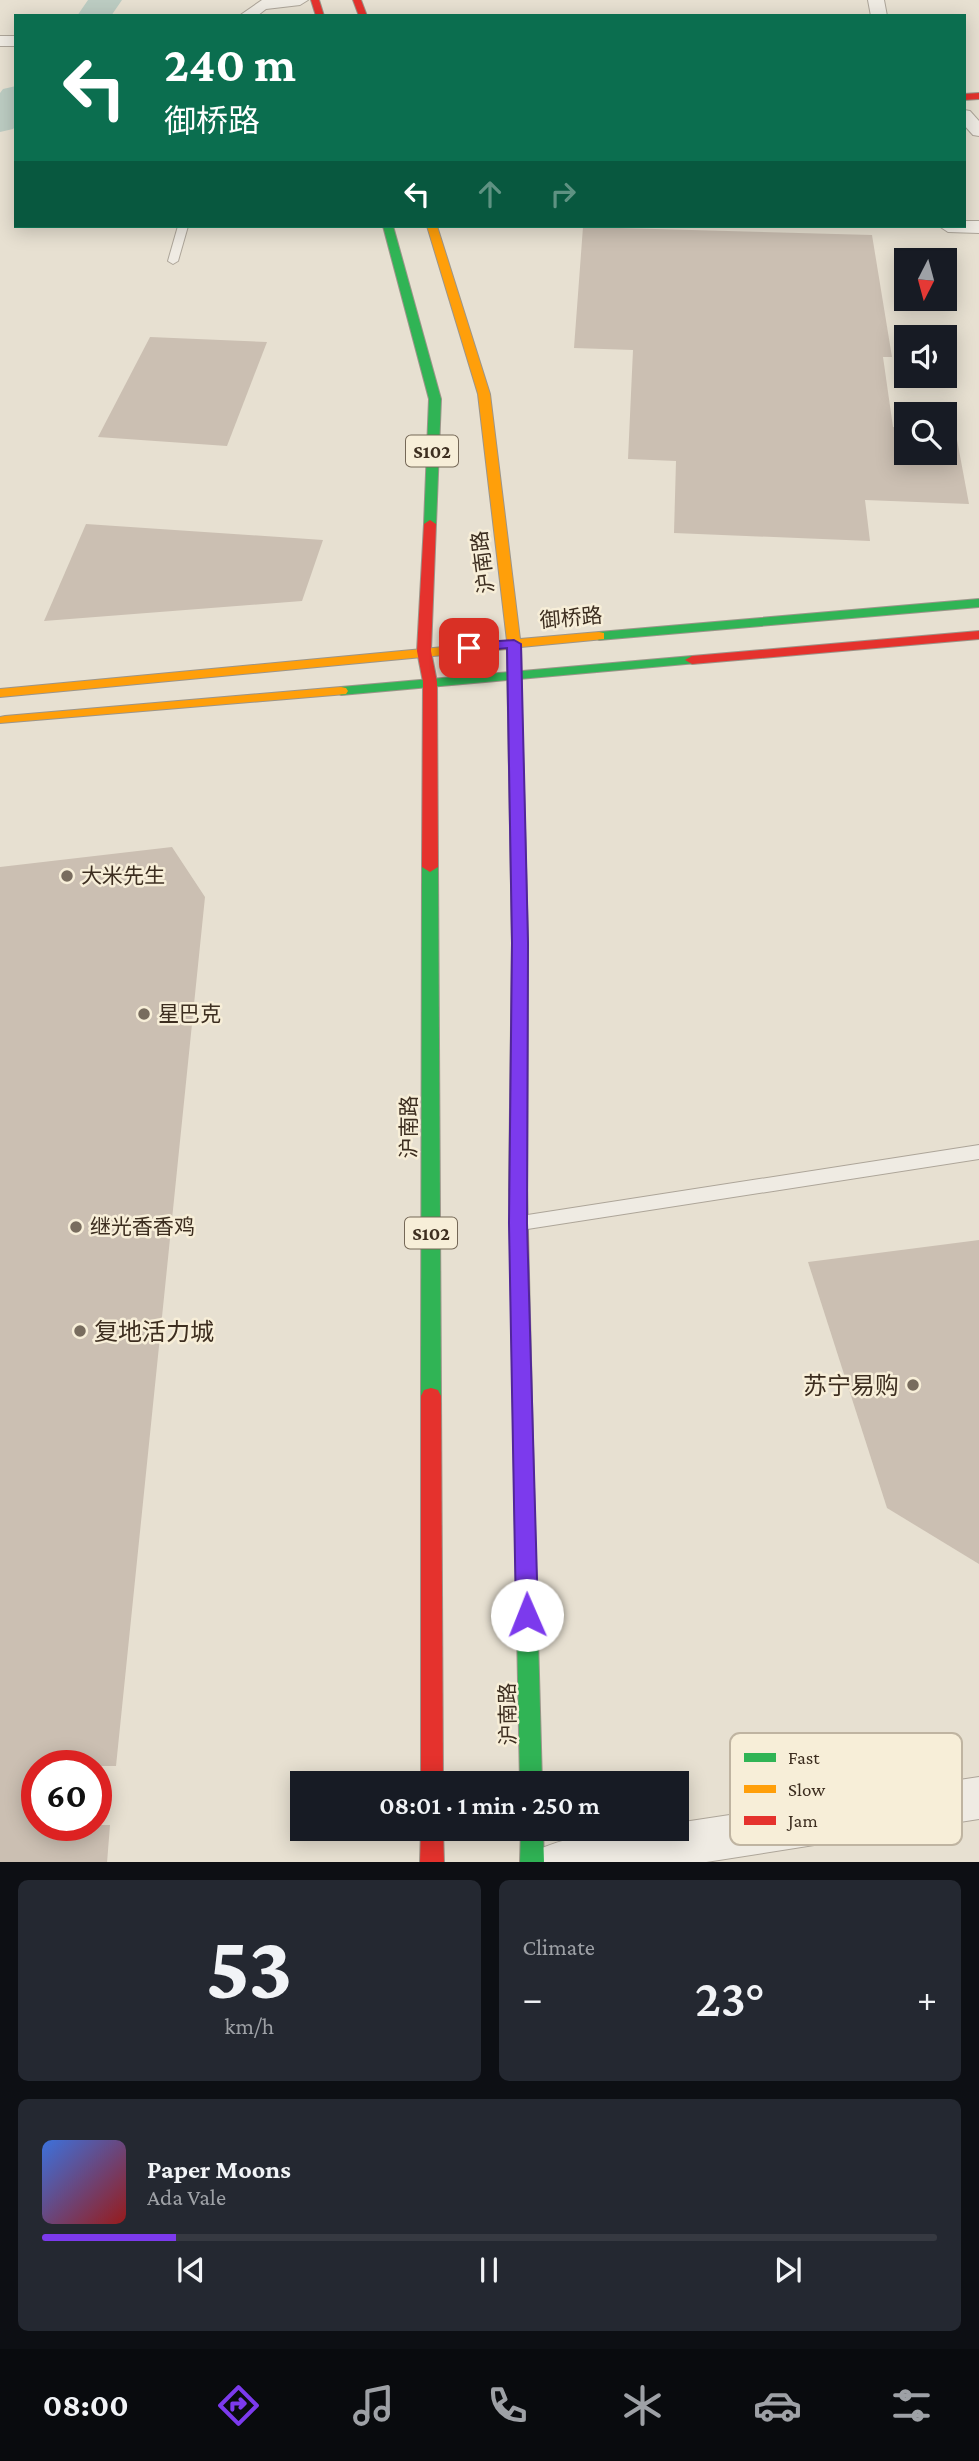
<!DOCTYPE html>
<meta charset="utf-8">
<style>
body{margin:0;font-family:"Crimson Pro","Noto Sans SC",serif;background:#242831;color:#f1f3f6;height:100vh;display:flex;flex-direction:column;font-size:26px;white-space:nowrap}
*{box-sizing:border-box;margin:0}
p{font-size:23px;color:#9ea1a6}
.icon{flex:none;width:38px;height:38px;fill:none;stroke:currentColor;stroke-width:2;stroke-linecap:round;stroke-linejoin:round}
.map{position:relative;height:1862px;overflow:hidden}
.sheet{display:flex;flex-direction:column;gap:18px;padding:18px;background:#0d0f14;flex:1}
.sheet>*{flex:none}
.hud{position:absolute;left:14px;top:14px;width:952px;height:214px;border-radius:0px;box-shadow:0 4px 18px #0003;background:#0b6e4f;color:#fff;overflow:hidden}
.needle{width:46px;rotate:186deg}
.tools{position:absolute;left:894px;top:248px;display:grid;gap:14px}
.tools a{display:grid;place-items:center;width:63px;height:63px;border-radius:0px;background:#171b24;box-shadow:0 4px 18px #0003;font-size:35px}
.speed{position:absolute;left:21px;top:1750px;display:flex;gap:14px;font-size:35px;font-weight:700;text-align:center}
.speed>*{display:grid;place-content:center;width:91px;height:91px;border-radius:50%;background:#171b24;box-shadow:0 4px 18px #0003;line-height:1}
.speed .limit{border:10px solid #d22;background:#fff;color:#111}
.pin{position:absolute;display:grid;place-items:center;width:60px;height:60px;color:#fff;margin:-30px;border-radius:14px;box-shadow:0 4px 10px #0006}
.me{position:absolute;width:77px;margin:-38px;rotate:359deg;stroke-linejoin:round;filter:drop-shadow(0 0 5px #0008)}
.turn{display:flex;align-items:center;gap:24px;height:147px;padding:0 35px;font-size:32px}
.turn .icon{width:91px;height:91px;stroke-width:2.5}
.turn b{display:block;font-size:49px;line-height:60px}
.lanes{display:flex;align-items:center;height:66px;padding:0 35px;background:#0003;justify-content:center;gap:35px;direction:ltr}
.lanes .off{opacity:.35}
.big{font-size:52px;font-weight:600;line-height:1.1}
.sheet .tile{flex:1;display:flex;flex-direction:column;justify-content:center;gap:10px;min-width:0;padding:0 24px;border-radius:10px;background:#242831}
.sheet .dial{align-items:center;gap:0}
.dial b{font-size:91px;line-height:1}
.song{display:flex;align-items:center;gap:21px}
.cover{width:84px;height:84px;border-radius:10px;background:linear-gradient(135deg,hsl(220 70% 55%),hsl(0 70% 35%))}
.played{height:7px;border-radius:4px;background:linear-gradient(90deg,#7c3aed 15%,#363941 15%)}
.keys{display:flex;justify-content:space-around;direction:ltr}
.heat{display:flex;justify-content:space-between;align-items:center;font-size:38px;direction:ltr}
.sheet .tiles{flex:1;display:grid;gap:18px;grid-template-columns:1fr 1fr}
.tile:last-child{grid-column:span 2}
.trip{position:absolute;left:290px;top:1771px;width:399px;height:70px;border-radius:0px;background:#171b24;box-shadow:0 4px 18px #0003;font-weight:600;line-height:70px;text-align:center}
.tab-bar{display:flex;height:112px;justify-content:space-around;align-items:center;background:#090b0e;color:#9ea1a6}
.tab-bar .icon{width:49px;height:49px}
.tab-bar .on{color:#7c3aed}
.tab-bar b{font-size:32px;color:#f1f3f6}
.map>svg:first-child{display:block}
.lines{fill:none;stroke-linecap:round;stroke-linejoin:round}
.river{fill:#bcccc2;fill-rule:evenodd}
.building{fill:#cbbfb2}
.lane-casing{stroke:#ada599;stroke-width:2}
.street-casing{stroke:#ada599;stroke-width:2}
.fast-casing{stroke:#9c958a;stroke-width:2}
.slow-casing{stroke:#9c958a;stroke-width:2}
.jam-casing{stroke:#9c958a;stroke-width:2}
.lane{fill:#efebe3;fill-rule:evenodd}
.street{fill:#efebe3;fill-rule:evenodd}
.fast{fill:#30b455;fill-rule:evenodd}
.slow{fill:#ff9f0a;fill-rule:evenodd}
.jam{fill:#e5322d;fill-rule:evenodd}
.route{fill:#7c3aed;stroke:#51269a;stroke-width:2}
.poi-dot{fill:#786c5e;stroke:#f7eed8;stroke-width:2.5}
.labels{text-anchor:middle;dominant-baseline:central;stroke-width:5;stroke-linejoin:round;paint-order:stroke}
.shield{fill:#f7eed8;stroke:#756857;stroke-width:2}
.shield-label{font-size:19px;font-weight:bold;fill:#3d2e20}
.street-label{font-size:21px;fill:#3d2e20;stroke:#f7eed8}
.poi-label{font-size:21px;fill:#3d2e20;stroke:#f7eed8;text-anchor:start}
.near-poi-label{font-size:24px;fill:#3d2e20;stroke:#f7eed8;text-anchor:start}
.key{fill:#f7eed8;stroke:#bfb4a1;stroke-width:2}
.key-label{font-size:19px;fill:#3d2e20}
</style>
<div class="map">
<svg width="979" height="1863" viewBox="0 0 979 1863">
<rect width="100%" height="100%" fill="#e7e0d1"/>
<g class="lines">
<!-- river -->
<g class="river">
<polygon points="88,0 122,0 111,16 77,16"/>
<polygon points="16,86 16,126 13,129 0,132 0,93 3,89"/>
</g>
</g>
<!-- building -->
<g class="building">
<polygon points="583,227 872,235 892,357 883,357 893,427 906,428 906,453 945,453 945,429 955,429 969,504 865,500 870,541 674,533 676,461 628,459 633,350 574,348"/>
<polygon points="150,337 267,342 227,446 98,437"/>
<polygon points="86,524 323,540 302,601 44,621"/>
<polygon points="172,847 205,897 116,1766 37,1766 37,1825 110,1825 107,1863 0,1863 0,867"/>
<polygon points="979,1240 979,1564 887,1508 808,1262"/>
</g>
<g class="lines">
<defs>
<g id="lane">
<polygon points="178,226 188,226 178,261 173,264 168,261"/>
<polygon points="979,1145 979,1159 521,1230 515,1228 512,1223 515,1218 521,1216"/>
</g>
<g id="street">
<polygon points="262,0 308,0 300,5 266,9 257,16 239,16"/>
<polygon points="868,0 884,0 887,16 871,16"/>
<rect x="0" y="36" width="16" height="10"/>
<polygon points="964,110 970,111 979,121 979,136 973,135 964,125"/>
<polygon points="964,221 979,221 979,233 948,232 939,226 964,226"/>
<path d="M979,1777V1819L700,1863H536L542,1848C583,1831 634,1829 677,1829V1823Z"/>
</g>
<g id="fast">
<polygon points="383,226 393,226 441,399 436,524 430,528 424,524 429,399"/>
<polygon points="979,599 979,607 599,640 592,636 599,632"/>
<polygon points="692,656 697,657 699,660 697,663 341,695 334,691 341,687"/>
<polygon points="430,862 438,867 441,1396 438,1402 431,1404 424,1402 421,1396 422,867"/>
<polygon points="525,1520 532,1523 535,1529 542,1783 520,1783 515,1529 518,1523"/>
<polygon points="521,1829 543,1829 544,1863 520,1863"/>
</g>
<g id="slow">
<polygon points="427,226 437,226 490,394 520,639 599,632 604,633 604,639 521,647 522,713 515,717 508,713 507,649 0,697 0,689 507,641 478,394"/>
<polygon points="341,687 346,688 348,691 346,694 0,723 0,717 5,716"/>
<polygon points="518,1183 524,1185 527,1190 535,1529 532,1535 525,1538 518,1535 515,1529 509,1190 512,1185"/>
</g>
<g id="jam">
<polygon points="311,0 319,0 324,16 316,16"/>
<polygon points="353,0 361,0 367,16 359,16"/>
<polygon points="979,93 979,99 964,100 964,94"/>
<polygon points="430,520 436,524 431,651 437,682 438,867 430,872 422,867 423,682 417,651 424,524"/>
<polygon points="979,631 979,639 692,664 685,660 692,656"/>
<polygon points="515,709 522,713 528,943 527,1190 524,1195 518,1197 512,1195 509,1190 512,943 508,713"/>
<polygon points="431,1388 438,1390 441,1396 443,1783 421,1783 421,1396 424,1390"/>
<polygon points="421,1829 443,1829 444,1863 420,1863"/>
</g>
</defs>
<!-- lane casing -->
<use href="#lane" class="lane-casing"/>
<!-- street casing -->
<use href="#street" class="street-casing"/>
<!-- fast casing -->
<use href="#fast" class="fast-casing"/>
<!-- slow casing -->
<use href="#slow" class="slow-casing"/>
<!-- jam casing -->
<use href="#jam" class="jam-casing"/>
<!-- lane -->
<use href="#lane" class="lane"/>
<!-- street -->
<use href="#street" class="street"/>
<!-- fast -->
<use href="#fast" class="fast"/>
<!-- slow -->
<use href="#slow" class="slow"/>
<!-- jam -->
<use href="#jam" class="jam"/>
</g>
<!-- route -->
<polygon class="route" points="514,640 521,644 528,943 527,1223 538,1615 535,1622 527,1625 519,1622 516,1615 509,1223 512,943 507,648 469,652 463,648 469,643"/>
<!-- markers -->
<g class="poi-dot">
<circle cx="67" cy="876" r="7"/>
<circle cx="144" cy="1014" r="7"/>
<circle cx="76" cy="1227" r="7"/>
<circle cx="80" cy="1331" r="7"/>
<circle cx="913" cy="1385" r="7"/>
</g>
<g class="labels">
<!-- shield labels -->
<g class="shield">
<rect x="406" y="435.5" width="52" height="31" rx="5"/>
<rect x="405" y="1217.5" width="52" height="31" rx="5"/>
</g>
<g class="shield-label">
<text x="432" y="451">S102</text>
<text x="431" y="1233">S102</text>
</g>
<!-- street labels -->
<g class="street-label">
<text transform="translate(483 562) rotate(-97)">沪南路</text>
<text transform="translate(571 618) rotate(-5)">御桥路</text>
<text transform="translate(409 1127) rotate(-90)">沪南路</text>
<text transform="translate(508 1714) rotate(-91)">沪南路</text>
</g>
<!-- poi labels -->
<g class="poi-label">
<text x="81" y="876">大米先生</text>
<text x="158" y="1014">星巴克</text>
<text x="90" y="1227">继光香香鸡</text>
</g>
<!-- near-poi labels -->
<g class="near-poi-label">
<text x="94" y="1331">复地活力城</text>
<text x="899" y="1385" text-anchor="end">苏宁易购</text>
</g>
</g>
<!-- legend -->
<rect x="730" y="1733" width="232" height="112" rx="10" class="key"/>
<rect x="744" y="1753" width="32" height="9" fill="#30b455"/>
<rect x="744" y="1785" width="32" height="8" fill="#ff9f0a"/>
<rect x="744" y="1816" width="32" height="9" fill="#e5322d"/>
<g class="key-label">
<text x="788" y="1764">Fast</text>
<text x="788" y="1796">Slow</text>
<text x="788" y="1827">Jam</text>
</g>
</svg>
<div class="tools">
<a><svg class="needle" viewBox="-14 -14 28 28"><path d="M0-13l5 13h-10z" fill="#e53935"/><path d="M0 13l5-13h-10z" fill="#9ea1a6"/></svg></a>
<a><svg class="icon" aria-label="sound" viewBox="0 0 24 24"><path d="M4 9h4l5-4v14l-5-4H4zM17 9q2 3 0 6"/></svg></a>
<a><svg class="icon" aria-label="search" viewBox="0 0 24 24"><circle cx="10" cy="10" r="6"/><path d="M15 15l6 6"/></svg></a>
</div>
<div class="speed"><div class="limit">60</div></div>
<div class="pin" style="left:469px;top:648px;background:#d93025"><svg class="icon" aria-label="arrive" viewBox="0 0 24 24"><path d="M6 21V4h12l-3 4 3 4H6"/></svg></div>
<svg class="me" style="left:527px;top:1615px" viewBox="-20 -20 40 40"><circle r="19" fill="#fff"/><path d="M0-13L10 11 0 6-10 11z" fill="#7c3aed"/></svg>
<div class="trip">08:01 · 1 min · 250 m</div>
<div class="hud">
<div class="turn"><svg class="icon" aria-label="left" viewBox="0 0 24 24"><path d="M17 20v-9H6M10 6l-5 5 5 5"/></svg><div><b>240 m</b>御桥路</div></div>
<div class="lanes"><svg class="icon" aria-label="left" viewBox="0 0 24 24"><path d="M17 20v-9H6M10 6l-5 5 5 5"/></svg><svg class="icon off" aria-label="ahead" viewBox="0 0 24 24"><path d="M12 20V5M6 11l6-6 6 6"/></svg><svg class="icon off" aria-label="right" viewBox="0 0 24 24"><path d="M7 20v-9h11M14 6l5 5-5 5"/></svg></div>
</div>
</div>
<section class="sheet">
<div class="tiles">
<div class="tile dial"><b>53</b><p>km/h</p></div>
<div class="tile"><p>Climate</p>
<div class="heat"><a>−</a><b class="big">23°</b><a>+</a></div>
</div>
<div class="tile">
<div class="song"><i class="cover"></i><div><b>Paper Moons</b><p>Ada Vale</p></div></div>
<div class="played"></div>
<div class="keys"><svg class="icon" aria-label="previous" viewBox="0 0 24 24"><path d="M18 5L8 12l10 7zM5 5v14"/></svg><svg class="icon" aria-label="pause" viewBox="0 0 24 24"><path d="M8 5v14M16 5v14"/></svg><svg class="icon" aria-label="next" viewBox="0 0 24 24"><path d="M6 5l10 7-10 7zM19 5v14"/></svg></div>
</div>
</div>
</section>
<nav class="tab-bar">
<b>08:00</b>
<svg class="icon on" aria-label="directions" viewBox="0 0 24 24"><path d="M12 3l9 9-9 9-9-9zM9 14v-3h6M13 9l2 2-2 2"/></svg>
<svg class="icon" aria-label="music" viewBox="0 0 24 24"><path d="M9 18V5l10-2v13"/><circle cx="6" cy="18" r="3"/><circle cx="16" cy="16" r="3"/></svg>
<svg class="icon" aria-label="phone" viewBox="0 0 24 24"><path d="M5 4h4l2 5-3 2q2 4 5 5l2-3 5 2v4C11 20 4 13 5 4z"/></svg>
<svg class="icon" aria-label="climate" viewBox="0 0 24 24"><path d="M12 3v18M4 7l16 10M4 17L20 7"/></svg>
<svg class="icon" aria-label="car" viewBox="0 0 24 24"><path d="M5 17H2v-5l4-1 3-4h7l3 4 3 1v5h-3M9 17h6M6 11h13"/><circle cx="7" cy="17" r="2"/><circle cx="17" cy="17" r="2"/></svg>
<svg class="icon" aria-label="filters" viewBox="0 0 24 24"><path d="M4 7h16M4 17h16"/><circle cx="9" cy="7" r="2"/><circle cx="15" cy="17" r="2"/></svg>
</nav>
